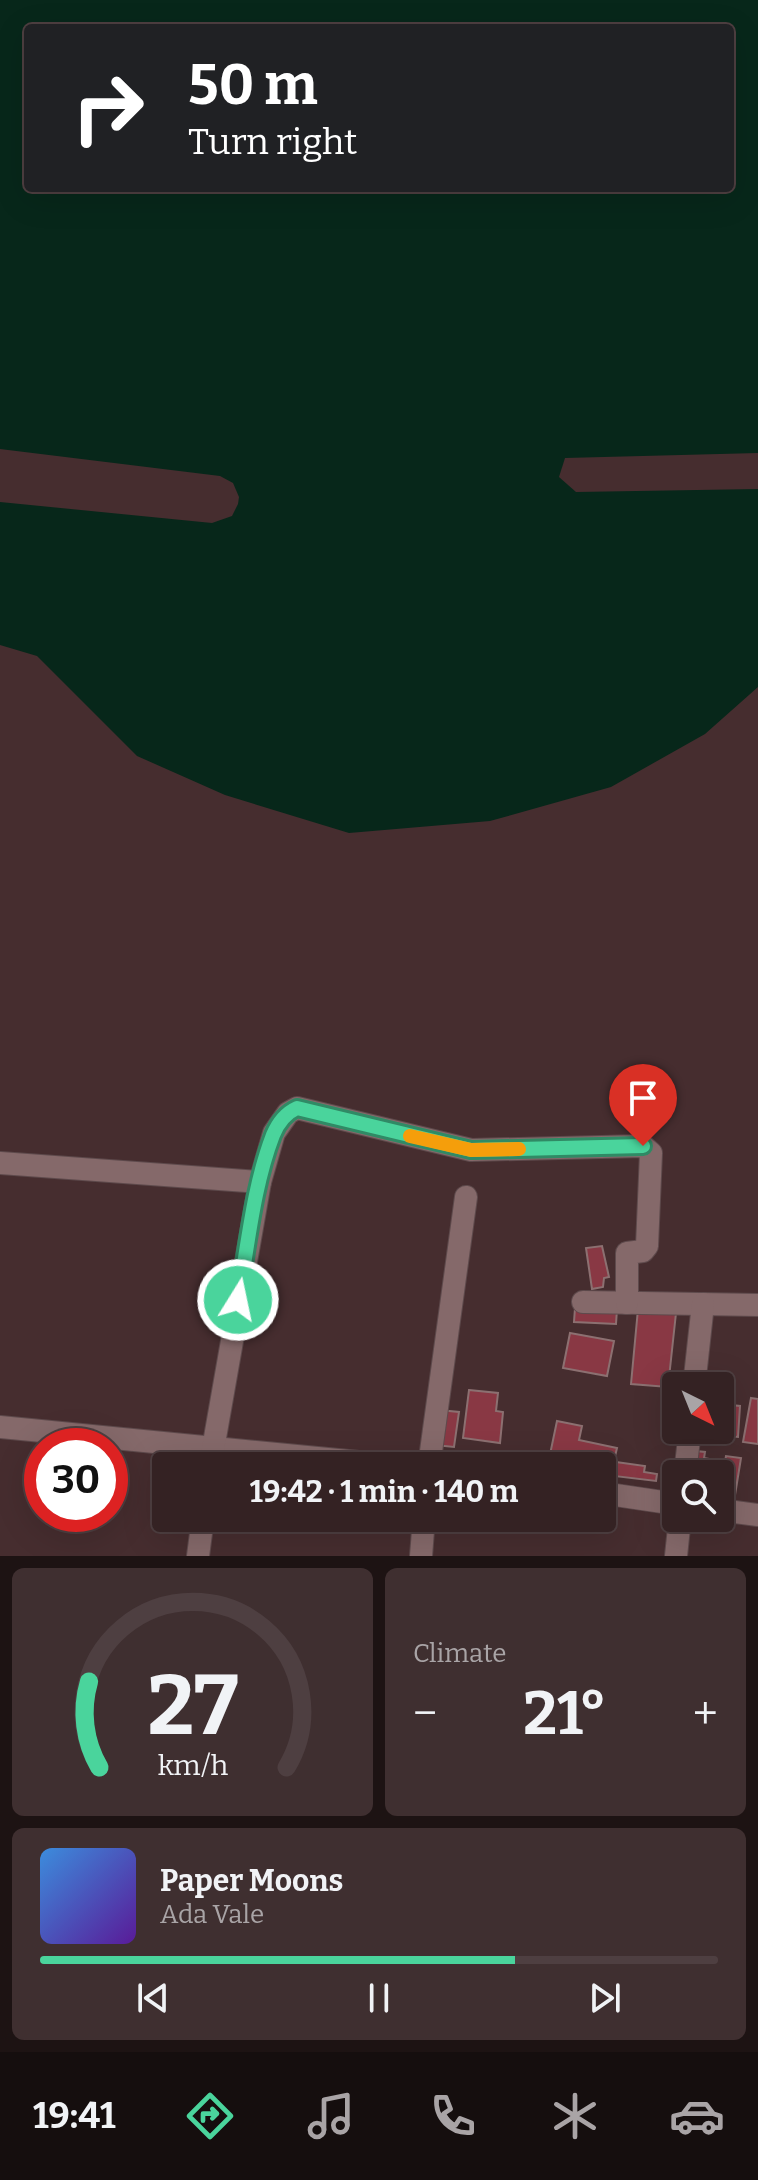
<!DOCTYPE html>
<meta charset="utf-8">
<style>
body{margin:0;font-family:Bitter,serif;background:#3f2f30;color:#f1f3f6;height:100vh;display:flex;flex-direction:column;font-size:30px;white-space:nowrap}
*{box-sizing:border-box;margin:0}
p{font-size:26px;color:#a9a4a6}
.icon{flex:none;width:44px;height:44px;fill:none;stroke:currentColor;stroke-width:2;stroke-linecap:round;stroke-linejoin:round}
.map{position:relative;height:1556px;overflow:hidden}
.panel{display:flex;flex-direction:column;gap:12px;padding:12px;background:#1d1313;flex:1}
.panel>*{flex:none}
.hud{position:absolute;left:24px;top:24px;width:710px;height:168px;border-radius:8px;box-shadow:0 8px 32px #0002,0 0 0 2px #4e3f41;background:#202124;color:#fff;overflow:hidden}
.needle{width:52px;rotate:137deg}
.fabs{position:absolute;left:662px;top:1372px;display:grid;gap:16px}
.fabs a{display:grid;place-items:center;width:72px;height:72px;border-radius:8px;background:#342223;box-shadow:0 8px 32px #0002,0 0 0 2px #4e3f41;font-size:40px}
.speed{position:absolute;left:24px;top:1428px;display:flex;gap:16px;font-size:40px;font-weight:700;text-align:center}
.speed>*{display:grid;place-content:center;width:104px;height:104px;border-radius:50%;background:#342223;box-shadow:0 8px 32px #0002,0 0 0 2px #4e3f41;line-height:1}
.speed .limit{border:12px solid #d22;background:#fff;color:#111}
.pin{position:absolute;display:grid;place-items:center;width:68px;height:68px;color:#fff;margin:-82px -34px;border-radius:50% 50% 50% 0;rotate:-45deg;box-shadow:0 0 8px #0007}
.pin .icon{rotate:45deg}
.me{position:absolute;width:88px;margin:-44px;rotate:10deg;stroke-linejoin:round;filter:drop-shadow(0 0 6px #0008)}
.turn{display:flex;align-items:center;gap:28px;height:168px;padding:0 32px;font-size:36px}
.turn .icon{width:104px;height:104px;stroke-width:2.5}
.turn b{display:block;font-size:56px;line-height:68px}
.big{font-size:60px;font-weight:700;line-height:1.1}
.panel .widget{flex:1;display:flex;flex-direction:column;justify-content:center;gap:12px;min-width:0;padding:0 28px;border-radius:12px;background:#3f2f30}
.panel .dial{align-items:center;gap:0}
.dial svg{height:208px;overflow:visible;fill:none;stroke:#4e3f41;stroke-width:7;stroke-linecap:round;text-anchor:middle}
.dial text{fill:#f1f3f6;stroke:none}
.song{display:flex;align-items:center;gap:24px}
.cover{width:96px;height:96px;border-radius:12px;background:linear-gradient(135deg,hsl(210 70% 55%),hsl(270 70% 35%))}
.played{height:8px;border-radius:4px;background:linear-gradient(90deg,#4ad49c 70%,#4e3f41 70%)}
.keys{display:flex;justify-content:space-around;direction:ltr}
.heat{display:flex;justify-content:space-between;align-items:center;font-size:44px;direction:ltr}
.panel .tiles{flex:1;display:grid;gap:12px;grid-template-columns:1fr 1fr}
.widget:last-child{grid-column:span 2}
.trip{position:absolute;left:152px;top:1452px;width:464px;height:80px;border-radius:8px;background:#342223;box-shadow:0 8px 32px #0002,0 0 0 2px #4e3f41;font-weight:700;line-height:80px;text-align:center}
.menu{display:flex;height:128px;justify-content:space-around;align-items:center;background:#150e0e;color:#a9a4a6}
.menu .icon{width:56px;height:56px}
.menu .on{color:#4ad49c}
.menu b{font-size:36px;color:#f1f3f6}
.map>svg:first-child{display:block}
.water{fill:#07271a;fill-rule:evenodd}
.pier{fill:#462d2f}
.building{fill:#893844;stroke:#8c7071;stroke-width:2}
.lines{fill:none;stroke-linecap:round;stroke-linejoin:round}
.minor-casing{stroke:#5e4a4c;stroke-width:24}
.minor{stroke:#85696a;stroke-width:22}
.route-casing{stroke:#308a65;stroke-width:20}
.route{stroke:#4ad49c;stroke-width:14}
.slow{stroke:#f59e0b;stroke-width:14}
</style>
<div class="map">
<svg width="758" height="1556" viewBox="0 0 758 1556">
<rect width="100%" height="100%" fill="#462d2f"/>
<!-- water -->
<path class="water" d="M0,0H758V687L705,734L611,787L490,821L349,833L225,795L137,756L37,656L0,645ZM28,28H730V188H28Z"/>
<!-- pier -->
<g class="pier">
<polygon points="0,449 220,476 233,483 239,497 238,504 232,516 212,523 0,502"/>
<polygon points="758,453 758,489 576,492 559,477 565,458"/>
</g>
<!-- building -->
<g class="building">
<polygon points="602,1246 609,1277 604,1278 603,1287 592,1289 586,1248"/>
<polygon points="575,1308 617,1309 616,1324 574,1322"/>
<polygon points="638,1309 676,1313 668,1387 631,1384"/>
<polygon points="570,1333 614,1341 607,1376 563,1368"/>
<polygon points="469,1390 498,1393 496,1411 503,1412 500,1443 463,1438"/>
<polygon points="751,1398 758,1399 758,1444 743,1442"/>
<polygon points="720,1404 740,1406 738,1437 719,1435"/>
<polygon points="439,1410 459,1412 454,1447 435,1445"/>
<polygon points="557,1421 582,1426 579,1440 617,1448 610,1477 602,1475 602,1466 548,1464"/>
<polygon points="686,1450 705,1452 704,1458 725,1462 726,1456 741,1458 735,1495 720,1492 720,1474 682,1474"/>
<polygon points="616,1462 645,1466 644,1472 657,1474 656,1481 614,1476"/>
</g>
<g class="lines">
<defs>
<g id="minor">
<polyline points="0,1163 260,1182"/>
<polyline points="583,1302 758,1305"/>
<polyline points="694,1386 703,1304"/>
<polyline points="0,1427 400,1466"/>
<polyline points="210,1466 260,1182 274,1133 288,1113 297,1108 471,1150 643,1146 651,1153 647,1246 643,1251 627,1253 627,1303"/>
<polyline points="429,1466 466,1197"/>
<polyline points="685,1474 690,1430"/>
<polyline points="602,1493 676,1504"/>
<polyline points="720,1510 758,1515"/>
<polyline points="198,1556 203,1518"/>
<polyline points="421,1556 424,1518"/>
<polyline points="676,1556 680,1518"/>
</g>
</defs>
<!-- minor casing -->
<use href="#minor" class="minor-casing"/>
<!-- minor -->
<use href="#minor" class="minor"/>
</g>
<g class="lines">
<defs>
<path id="route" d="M238,1300C248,1246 253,1187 273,1135C278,1123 286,1113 297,1108L471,1150L643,1146"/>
</defs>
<!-- route casing -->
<use href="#route" class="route-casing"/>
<!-- route -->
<use href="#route" class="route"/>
<!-- slow -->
<polyline class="slow" points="410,1136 471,1150 519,1149"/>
</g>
</svg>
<div class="fabs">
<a><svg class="needle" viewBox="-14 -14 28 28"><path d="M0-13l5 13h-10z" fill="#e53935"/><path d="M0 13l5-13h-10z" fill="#a9a4a6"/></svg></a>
<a><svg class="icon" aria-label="search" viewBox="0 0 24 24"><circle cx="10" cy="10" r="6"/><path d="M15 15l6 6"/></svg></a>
</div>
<div class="speed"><div class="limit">30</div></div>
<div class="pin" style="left:643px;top:1146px;background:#d93025"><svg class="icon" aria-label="arrive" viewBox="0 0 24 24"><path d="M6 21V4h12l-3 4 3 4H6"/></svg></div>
<svg class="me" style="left:238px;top:1300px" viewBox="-20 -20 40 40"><circle r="17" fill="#4ad49c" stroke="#fff" stroke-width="3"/><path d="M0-11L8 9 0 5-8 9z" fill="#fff"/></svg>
<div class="trip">19:42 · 1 min · 140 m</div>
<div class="hud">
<div class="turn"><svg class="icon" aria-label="right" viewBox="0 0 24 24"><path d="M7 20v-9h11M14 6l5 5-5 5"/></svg><div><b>50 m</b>Turn right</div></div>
</div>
</div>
<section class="panel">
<div class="tiles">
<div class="widget dial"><svg viewBox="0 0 100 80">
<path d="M14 69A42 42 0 1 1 86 69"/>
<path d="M14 69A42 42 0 0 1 10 36" stroke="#4ad49c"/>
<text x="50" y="56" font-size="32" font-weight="700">27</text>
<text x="50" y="72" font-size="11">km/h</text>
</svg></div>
<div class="widget"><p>Climate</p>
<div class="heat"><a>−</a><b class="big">21°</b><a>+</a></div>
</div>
<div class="widget">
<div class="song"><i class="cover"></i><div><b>Paper Moons</b><p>Ada Vale</p></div></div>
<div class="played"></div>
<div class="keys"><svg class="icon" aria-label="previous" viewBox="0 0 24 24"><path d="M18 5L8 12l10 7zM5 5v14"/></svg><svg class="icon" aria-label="pause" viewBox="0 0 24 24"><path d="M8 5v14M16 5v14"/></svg><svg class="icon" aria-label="next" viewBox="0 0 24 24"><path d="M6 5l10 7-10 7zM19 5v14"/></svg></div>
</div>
</div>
</section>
<nav class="menu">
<b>19:41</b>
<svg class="icon on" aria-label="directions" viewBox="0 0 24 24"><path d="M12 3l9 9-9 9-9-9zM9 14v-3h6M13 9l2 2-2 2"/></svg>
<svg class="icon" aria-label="music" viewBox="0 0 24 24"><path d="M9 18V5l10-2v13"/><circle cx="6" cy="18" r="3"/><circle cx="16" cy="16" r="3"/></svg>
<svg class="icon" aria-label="phone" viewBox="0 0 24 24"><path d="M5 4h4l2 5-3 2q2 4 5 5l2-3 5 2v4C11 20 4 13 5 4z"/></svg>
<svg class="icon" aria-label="climate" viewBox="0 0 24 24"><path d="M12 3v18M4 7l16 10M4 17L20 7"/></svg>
<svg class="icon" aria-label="car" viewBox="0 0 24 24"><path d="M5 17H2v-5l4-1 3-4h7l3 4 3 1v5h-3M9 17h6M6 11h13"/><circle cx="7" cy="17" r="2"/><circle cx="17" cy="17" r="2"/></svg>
</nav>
